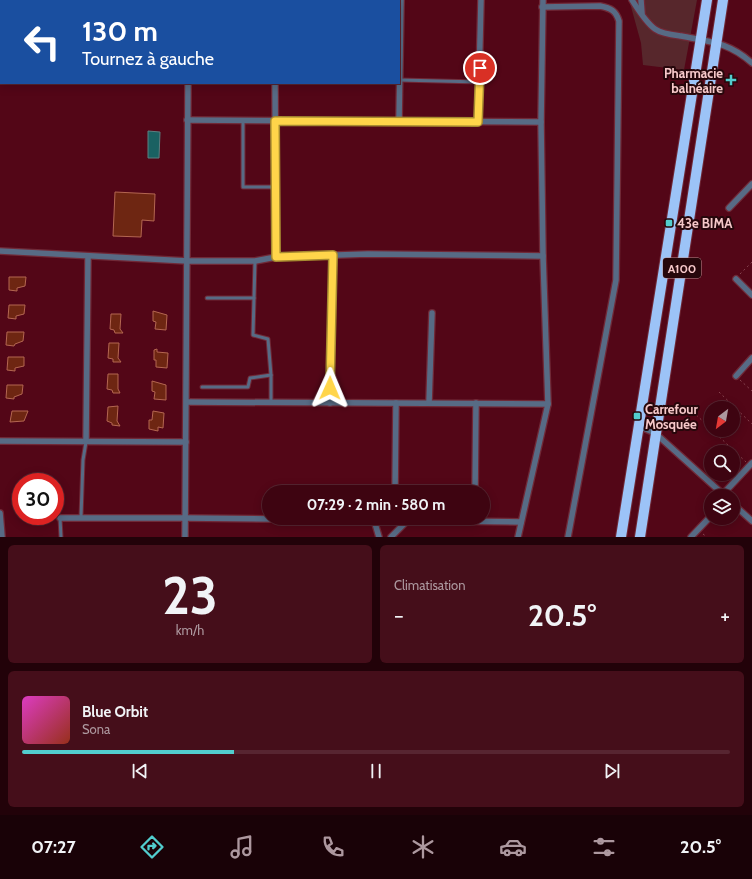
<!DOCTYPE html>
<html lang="fr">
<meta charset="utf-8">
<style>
body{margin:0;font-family:Cabin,sans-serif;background:#450e1a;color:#f1f3f6;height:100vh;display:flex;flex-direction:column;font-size:15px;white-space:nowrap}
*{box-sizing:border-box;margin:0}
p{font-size:13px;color:#ad989f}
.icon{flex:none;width:22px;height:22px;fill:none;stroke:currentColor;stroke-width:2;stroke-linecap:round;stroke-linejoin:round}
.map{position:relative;height:537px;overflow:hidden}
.side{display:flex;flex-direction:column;gap:8px;padding:8px;background:#220209;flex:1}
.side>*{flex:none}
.hud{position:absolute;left:0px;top:0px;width:400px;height:84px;box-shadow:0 2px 10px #0003,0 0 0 1px #572531;background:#1a4fa0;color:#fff;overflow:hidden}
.needle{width:26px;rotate:211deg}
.buttons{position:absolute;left:704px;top:401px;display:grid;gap:8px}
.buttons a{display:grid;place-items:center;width:36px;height:36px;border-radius:50%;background:#3e0411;box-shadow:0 2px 10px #0003,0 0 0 1px #572531;font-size:20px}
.speed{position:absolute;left:12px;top:473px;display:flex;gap:8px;font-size:20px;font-weight:700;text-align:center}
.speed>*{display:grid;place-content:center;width:52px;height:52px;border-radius:50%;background:#3e0411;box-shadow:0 2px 10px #0003,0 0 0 1px #572531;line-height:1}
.speed .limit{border:6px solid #d22;background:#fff;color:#111}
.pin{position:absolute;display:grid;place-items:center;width:34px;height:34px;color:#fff;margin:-17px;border:2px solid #fff;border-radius:50%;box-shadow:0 1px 4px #0007}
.me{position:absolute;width:44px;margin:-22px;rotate:1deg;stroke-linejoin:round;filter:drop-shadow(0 0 3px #0008)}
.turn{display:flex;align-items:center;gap:14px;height:84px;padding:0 16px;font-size:18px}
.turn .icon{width:52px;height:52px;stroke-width:2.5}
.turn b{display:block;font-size:28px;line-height:34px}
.big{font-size:30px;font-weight:700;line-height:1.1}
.side .widget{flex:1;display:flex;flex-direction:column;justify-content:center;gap:6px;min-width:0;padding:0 14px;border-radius:6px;background:#450e1a}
.side .dial{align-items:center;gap:0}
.dial b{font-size:52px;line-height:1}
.song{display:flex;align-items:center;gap:12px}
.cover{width:48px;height:48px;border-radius:6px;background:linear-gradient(135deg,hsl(310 70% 55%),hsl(10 70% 35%))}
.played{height:4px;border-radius:2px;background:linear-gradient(90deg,#52cdce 30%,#572531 30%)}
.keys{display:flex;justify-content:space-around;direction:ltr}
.heat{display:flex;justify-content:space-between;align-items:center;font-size:22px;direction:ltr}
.side .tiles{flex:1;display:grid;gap:8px;grid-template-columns:1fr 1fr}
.widget:last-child{grid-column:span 2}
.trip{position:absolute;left:262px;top:485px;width:228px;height:40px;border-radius:20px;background:#3e0411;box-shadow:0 2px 10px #0003,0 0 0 1px #572531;font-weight:700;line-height:40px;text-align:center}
.tabs{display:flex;height:64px;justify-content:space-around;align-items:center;background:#190207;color:#ad989f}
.tabs .icon{width:28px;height:28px}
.tabs .selected{color:#52cdce}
.tabs b{font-size:18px;color:#f1f3f6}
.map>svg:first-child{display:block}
.green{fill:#57272c}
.water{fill:#1a6162;stroke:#5c8081}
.building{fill:#6e2612;stroke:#b46651}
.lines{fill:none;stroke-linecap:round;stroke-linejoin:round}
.lane-casing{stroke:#702937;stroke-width:5}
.street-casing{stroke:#702937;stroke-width:8}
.highway-casing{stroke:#702937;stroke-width:12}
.path{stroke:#874450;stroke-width:1;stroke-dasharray:2 3;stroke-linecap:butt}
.lane{stroke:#576b85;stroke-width:3}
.street{stroke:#576b85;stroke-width:5.5}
.highway{stroke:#9cc3f7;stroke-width:10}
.route-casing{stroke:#a68a30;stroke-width:10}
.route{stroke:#ffd54a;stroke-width:7}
.poi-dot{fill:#52cdce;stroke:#26070b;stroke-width:1.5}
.labels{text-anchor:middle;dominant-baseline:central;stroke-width:4;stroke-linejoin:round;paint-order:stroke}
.shield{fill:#26070b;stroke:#b88e90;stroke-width:1}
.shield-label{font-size:12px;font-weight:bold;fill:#f6c8c9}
.poi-label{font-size:13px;font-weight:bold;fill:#f6c8c9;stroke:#26070b;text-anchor:start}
</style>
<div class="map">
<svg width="752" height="537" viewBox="0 0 752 537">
<rect width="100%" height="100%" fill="#530617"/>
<!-- green -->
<polygon class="green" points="636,0 697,0 684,70 643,65 641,43 630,3"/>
<!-- water -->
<polygon class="water" points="148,131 160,132 159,158 148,158"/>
<!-- building -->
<g class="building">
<polygon points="115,192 155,194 154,221 142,220 141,237 113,236"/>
<polygon points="9,277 26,277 25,286 17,288 17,291 9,290"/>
<polygon points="9,305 25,305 24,314 16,316 16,319 8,318"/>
<polygon points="153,311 167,315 166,330 155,329 156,322 153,321"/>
<polygon points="111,314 121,314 120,329 123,333 115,333 114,330 110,329"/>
<polygon points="7,332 24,332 23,341 15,344 14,346 6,345"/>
<polygon points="109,343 119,343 118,358 121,362 113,362 113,359 108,358"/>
<polygon points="157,349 157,352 168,353 167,368 156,367 156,360 154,360 154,350"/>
<polygon points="8,357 24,357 24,366 15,368 15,371 7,370"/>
<polygon points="108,374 118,374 118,389 120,393 113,393 112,390 107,389"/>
<polygon points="152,381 166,385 166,400 154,399 155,392 152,391"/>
<polygon points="7,385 23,385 22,394 14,397 14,399 6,398"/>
<polygon points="118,406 117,421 120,426 112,425 112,423 107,421 108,407"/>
<polygon points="12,411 28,411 24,421 10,422"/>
<polygon points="153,411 164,413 163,428 158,427 158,431 149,429 149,420 152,420"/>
</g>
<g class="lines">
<defs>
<g id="lane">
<polyline points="400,80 479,82"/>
<polyline points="243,120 243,187 275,187"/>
<polyline points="255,261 253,335 268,339 271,375 271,402"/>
<polyline points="207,298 254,298"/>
<polyline points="202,387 248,387 250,378 271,375"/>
<polyline points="81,517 83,460 86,442"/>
<polyline points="60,518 61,537"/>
</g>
<g id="street">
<polyline points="275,0 275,1"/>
<path d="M632,0C637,8 648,24 655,29C662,34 673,35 681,36C711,42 728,42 752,63"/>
<polyline points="641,0 642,13"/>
<polyline points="189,1 189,0"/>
<path d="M542,7L600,6C611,8 616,11 619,21L616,280L568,537"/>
<polyline points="275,83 276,257"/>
<polyline points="187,120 541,122"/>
<polyline points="399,121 401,0"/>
<polyline points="478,122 481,0"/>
<polyline points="729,208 752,184"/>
<polyline points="0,251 188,261 255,261 276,257 368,254 543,256"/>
<polyline points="736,279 752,295"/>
<polyline points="736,376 752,358"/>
<polyline points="187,402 548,404"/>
<polyline points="330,403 333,255"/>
<polyline points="429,403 432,313"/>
<polyline points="639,426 655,433 725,496"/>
<polyline points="0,441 186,442"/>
<polyline points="86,441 88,257"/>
<polyline points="395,492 396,403"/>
<polyline points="475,492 476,403"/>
<polyline points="723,494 752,463"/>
<polyline points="733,504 752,521"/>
<polyline points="0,513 2,537"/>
<polyline points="60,518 185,518 521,522"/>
<polyline points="374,520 379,537"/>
<polyline points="185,537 188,83"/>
<polyline points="391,537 408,520"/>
<polyline points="518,537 548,404 543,256 541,122 543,0"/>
<polyline points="691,537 711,516"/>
</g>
<g id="highway">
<polyline points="621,537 707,0"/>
<polyline points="640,537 723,0"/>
</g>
</defs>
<!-- lane casing -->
<use href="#lane" class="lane-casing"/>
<!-- street casing -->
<use href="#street" class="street-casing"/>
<!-- highway casing -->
<use href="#highway" class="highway-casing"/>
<!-- path -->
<g class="path">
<polyline points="740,274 752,262"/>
<polyline points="740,380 752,391"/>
<polyline points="719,392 752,424"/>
<polyline points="689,408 711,429"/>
<polyline points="733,425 742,415"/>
<polyline points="712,430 746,462"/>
<polyline points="721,437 728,430"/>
<polyline points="703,534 707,537"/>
</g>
<!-- lane -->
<use href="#lane" class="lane"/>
<!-- street -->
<use href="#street" class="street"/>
<!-- highway -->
<use href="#highway" class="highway"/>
</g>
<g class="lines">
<defs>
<polyline id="route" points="330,388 333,255 276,257 275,121 478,122 480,68"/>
</defs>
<!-- route casing -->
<use href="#route" class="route-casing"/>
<!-- route -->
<use href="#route" class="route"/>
</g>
<!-- markers -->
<g class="poi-dot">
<path d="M729 74h4v4h4v4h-4v4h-4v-4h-4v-4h4z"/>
<rect x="665" y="219" width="8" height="8" rx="2"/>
<rect x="633" y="412" width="8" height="8" rx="2"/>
</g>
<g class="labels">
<!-- shield labels -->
<rect class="shield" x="663" y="258" width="38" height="20" rx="3"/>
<g class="shield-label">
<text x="682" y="268">A100</text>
</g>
<!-- poi labels -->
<g class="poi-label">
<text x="723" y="73" text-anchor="end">Pharmacie<tspan x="723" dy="15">balnéaire</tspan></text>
<text x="677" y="223">43e BIMA</text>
<text x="645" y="409">Carrefour<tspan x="645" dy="15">Mosquée</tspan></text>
</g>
</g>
</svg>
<div class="buttons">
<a><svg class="needle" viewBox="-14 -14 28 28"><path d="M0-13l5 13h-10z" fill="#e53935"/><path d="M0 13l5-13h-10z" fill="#ad989f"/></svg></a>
<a><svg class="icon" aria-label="search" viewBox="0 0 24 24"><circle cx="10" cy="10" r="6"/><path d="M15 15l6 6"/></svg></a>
<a><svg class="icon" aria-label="layers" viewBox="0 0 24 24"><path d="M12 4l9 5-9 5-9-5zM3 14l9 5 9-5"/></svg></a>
</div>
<div class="speed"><div class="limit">30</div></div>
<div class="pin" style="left:480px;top:68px;background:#d93025"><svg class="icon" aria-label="arrive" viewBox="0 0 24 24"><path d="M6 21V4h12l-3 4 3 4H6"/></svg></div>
<svg class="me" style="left:330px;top:388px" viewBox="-20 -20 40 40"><path d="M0-17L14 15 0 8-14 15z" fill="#ffd54a" stroke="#fff" stroke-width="4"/></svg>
<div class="trip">07:29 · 2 min · 580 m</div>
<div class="hud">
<div class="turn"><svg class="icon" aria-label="left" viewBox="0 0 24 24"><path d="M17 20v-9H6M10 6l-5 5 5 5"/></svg><div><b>130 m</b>Tournez à gauche</div></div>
</div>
</div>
<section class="side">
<div class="tiles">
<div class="widget dial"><b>23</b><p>km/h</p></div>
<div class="widget"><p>Climatisation</p>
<div class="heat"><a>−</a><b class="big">20.5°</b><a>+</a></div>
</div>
<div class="widget">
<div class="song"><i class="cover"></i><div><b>Blue Orbit</b><p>Sona</p></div></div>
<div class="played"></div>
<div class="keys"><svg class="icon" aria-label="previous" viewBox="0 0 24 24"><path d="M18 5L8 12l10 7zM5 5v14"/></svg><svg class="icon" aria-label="pause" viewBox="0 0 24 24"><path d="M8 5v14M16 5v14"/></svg><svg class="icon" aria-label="next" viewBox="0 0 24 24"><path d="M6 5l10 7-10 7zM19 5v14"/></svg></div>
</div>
</div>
</section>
<nav class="tabs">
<b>07:27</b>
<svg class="icon selected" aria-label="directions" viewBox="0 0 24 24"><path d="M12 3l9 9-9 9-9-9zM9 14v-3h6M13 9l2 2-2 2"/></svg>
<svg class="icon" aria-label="music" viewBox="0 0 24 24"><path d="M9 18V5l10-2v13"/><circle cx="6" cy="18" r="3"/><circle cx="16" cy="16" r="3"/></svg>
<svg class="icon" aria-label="phone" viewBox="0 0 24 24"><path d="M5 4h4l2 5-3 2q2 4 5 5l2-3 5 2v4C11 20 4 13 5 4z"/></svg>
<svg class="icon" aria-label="climate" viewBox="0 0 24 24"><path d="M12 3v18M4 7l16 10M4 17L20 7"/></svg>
<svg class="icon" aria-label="car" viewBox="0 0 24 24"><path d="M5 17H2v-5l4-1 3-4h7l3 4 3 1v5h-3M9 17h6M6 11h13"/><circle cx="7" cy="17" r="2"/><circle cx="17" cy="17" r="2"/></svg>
<svg class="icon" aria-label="filters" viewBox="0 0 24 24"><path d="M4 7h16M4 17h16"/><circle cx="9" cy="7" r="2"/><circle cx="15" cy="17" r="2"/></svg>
<b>20.5°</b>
</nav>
